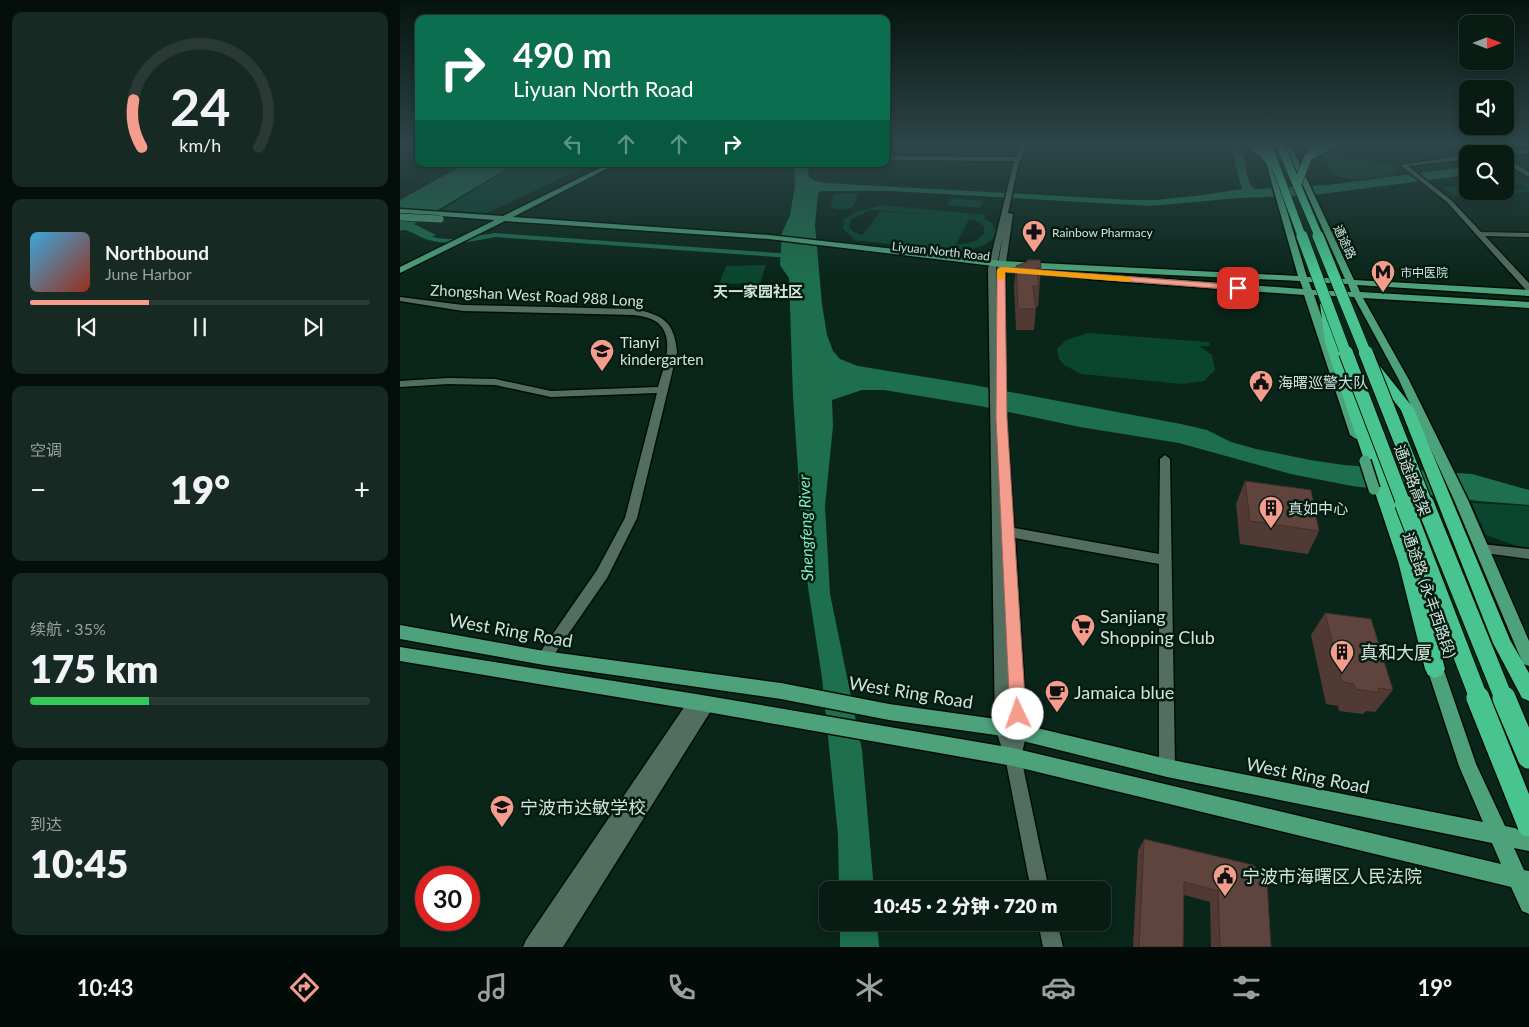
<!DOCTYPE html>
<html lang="zh">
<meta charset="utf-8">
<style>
body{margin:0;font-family:Lato,"Noto Sans SC",sans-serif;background:#162922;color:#f1f3f6;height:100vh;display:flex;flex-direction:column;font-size:19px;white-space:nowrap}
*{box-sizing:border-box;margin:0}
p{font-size:16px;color:#98a1a0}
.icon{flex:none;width:28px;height:28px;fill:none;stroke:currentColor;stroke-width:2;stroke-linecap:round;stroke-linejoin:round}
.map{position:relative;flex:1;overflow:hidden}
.side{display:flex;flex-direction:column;gap:12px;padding:12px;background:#040f0b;width:400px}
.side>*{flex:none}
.hud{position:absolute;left:15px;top:15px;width:475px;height:152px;border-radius:10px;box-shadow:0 2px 8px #0003,0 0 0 1px #293a34;background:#0b6e4f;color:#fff;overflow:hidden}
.needle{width:32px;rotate:90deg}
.tools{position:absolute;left:1059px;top:15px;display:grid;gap:10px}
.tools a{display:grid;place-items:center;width:55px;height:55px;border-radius:10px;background:#081c14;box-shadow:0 2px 8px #0003,0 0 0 1px #293a34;font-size:25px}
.speed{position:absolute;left:15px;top:866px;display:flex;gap:10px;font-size:25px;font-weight:700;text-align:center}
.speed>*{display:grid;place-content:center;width:65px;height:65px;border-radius:50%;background:#081c14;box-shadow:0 2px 8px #0003,0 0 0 1px #293a34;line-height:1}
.speed .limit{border:8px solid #d22;background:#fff;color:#111}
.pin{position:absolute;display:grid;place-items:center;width:42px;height:42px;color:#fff;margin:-21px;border-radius:10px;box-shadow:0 2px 8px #0006}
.me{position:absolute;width:55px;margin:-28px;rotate:357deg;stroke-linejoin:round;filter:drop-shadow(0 0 4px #0008)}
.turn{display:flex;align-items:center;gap:18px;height:105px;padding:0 15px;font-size:22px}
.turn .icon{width:65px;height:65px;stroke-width:2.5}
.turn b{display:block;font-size:35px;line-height:42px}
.lanes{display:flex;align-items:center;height:48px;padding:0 15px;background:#0003;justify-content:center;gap:25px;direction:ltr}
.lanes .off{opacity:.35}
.big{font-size:38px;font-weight:800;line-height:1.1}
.side .widget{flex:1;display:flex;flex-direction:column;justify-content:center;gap:8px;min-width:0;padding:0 18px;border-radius:10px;background:#162922}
.side .dial{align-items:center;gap:0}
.dial svg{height:130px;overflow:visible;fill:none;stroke:#293a34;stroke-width:7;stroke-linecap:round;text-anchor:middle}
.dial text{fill:#f1f3f6;stroke:none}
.song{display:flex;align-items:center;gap:15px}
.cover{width:60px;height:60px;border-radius:8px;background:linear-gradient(135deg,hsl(200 70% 55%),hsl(10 70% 35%))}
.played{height:5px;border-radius:2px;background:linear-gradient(90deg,#f49d8c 35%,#293a34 35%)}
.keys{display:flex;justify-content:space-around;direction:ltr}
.heat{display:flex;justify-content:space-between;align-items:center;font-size:28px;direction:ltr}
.charge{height:8px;border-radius:4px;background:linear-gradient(90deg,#34c759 35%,#293a34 0)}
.trip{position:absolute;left:419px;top:881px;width:292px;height:50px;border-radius:10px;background:#081c14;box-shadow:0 2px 8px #0003,0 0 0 1px #293a34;font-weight:800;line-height:50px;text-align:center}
.tabs{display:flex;height:80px;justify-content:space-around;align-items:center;background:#030b08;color:#98a1a0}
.tabs .icon{width:35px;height:35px}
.tabs .current{color:#f49d8c}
.tabs b{font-size:22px;color:#f1f3f6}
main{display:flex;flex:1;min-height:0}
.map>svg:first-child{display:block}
.green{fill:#0a452f;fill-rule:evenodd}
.water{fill:#1d6f4e}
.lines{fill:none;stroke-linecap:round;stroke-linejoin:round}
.canal{fill:#1d6f4e;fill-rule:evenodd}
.minor-casing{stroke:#000e05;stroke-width:3}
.major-casing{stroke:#000e05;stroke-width:3}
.highway-casing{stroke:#000e05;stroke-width:3}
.minor{fill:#526e5f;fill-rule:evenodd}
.major{fill:#4da27c;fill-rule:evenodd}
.highway{fill:#49c490;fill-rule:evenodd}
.major-bridge-far1-casing{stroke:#000e05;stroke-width:8;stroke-linecap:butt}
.major-bridge-casing{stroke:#000e05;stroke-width:14;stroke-linecap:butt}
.highway-bridge-far4-casing{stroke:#000e05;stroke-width:9;stroke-linecap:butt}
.highway-bridge-far3-casing{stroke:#000e05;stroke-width:12;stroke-linecap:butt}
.highway-bridge-far2-casing{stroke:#000e05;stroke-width:16;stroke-linecap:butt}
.highway-bridge-far1-casing{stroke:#000e05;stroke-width:20;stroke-linecap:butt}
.highway-bridge-casing{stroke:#000e05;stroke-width:26;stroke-linecap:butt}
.major-bridge-far1{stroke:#4da27c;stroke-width:7}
.major-bridge{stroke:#4da27c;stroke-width:11}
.highway-bridge-far4{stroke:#49c490;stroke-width:8}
.highway-bridge-far3{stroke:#49c490;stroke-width:11}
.highway-bridge-far2{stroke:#49c490;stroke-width:14}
.highway-bridge-far1{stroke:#49c490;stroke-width:18}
.highway-bridge{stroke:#49c490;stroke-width:23}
.wall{fill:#523a34}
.building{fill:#5f433d;stroke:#422f2b}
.route{fill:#f49d8c;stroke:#9f665b}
.slow{fill:#f59e0b}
.labels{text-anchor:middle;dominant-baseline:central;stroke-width:5;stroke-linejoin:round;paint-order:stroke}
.far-poi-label{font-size:12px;fill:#d3e2da;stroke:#021c11;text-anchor:start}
.far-street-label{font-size:12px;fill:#d3e2da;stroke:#021c11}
.far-quarter-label{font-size:15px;font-weight:bold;fill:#d3e2da;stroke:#021c11}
.street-label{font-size:15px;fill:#d3e2da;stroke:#021c11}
.poi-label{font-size:15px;fill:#d3e2da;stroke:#021c11;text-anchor:start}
.water-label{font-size:16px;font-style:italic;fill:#81edbb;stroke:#021c11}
.near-poi-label{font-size:18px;fill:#d3e2da;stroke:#021c11;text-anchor:start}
.near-street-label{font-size:18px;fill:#d3e2da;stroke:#021c11}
</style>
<main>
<section class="side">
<div class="widget dial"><svg viewBox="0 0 100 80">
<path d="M14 69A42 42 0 1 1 86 69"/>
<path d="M14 69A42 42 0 0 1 9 40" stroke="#f49d8c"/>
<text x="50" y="56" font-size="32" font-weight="700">24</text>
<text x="50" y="72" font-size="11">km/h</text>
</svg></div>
<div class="widget">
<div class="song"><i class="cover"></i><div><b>Northbound</b><p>June Harbor</p></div></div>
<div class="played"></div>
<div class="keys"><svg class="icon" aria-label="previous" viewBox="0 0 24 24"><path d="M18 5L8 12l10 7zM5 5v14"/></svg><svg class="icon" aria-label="pause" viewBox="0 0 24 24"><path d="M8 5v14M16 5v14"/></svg><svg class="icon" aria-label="next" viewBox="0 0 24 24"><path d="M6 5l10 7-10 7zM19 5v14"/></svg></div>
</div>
<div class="widget"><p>空调</p>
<div class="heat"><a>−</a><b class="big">19°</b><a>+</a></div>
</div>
<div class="widget"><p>续航 · 35%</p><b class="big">175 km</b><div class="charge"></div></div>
<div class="widget"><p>到达</p><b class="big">10:45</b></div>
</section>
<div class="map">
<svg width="1129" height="947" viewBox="0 0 1129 947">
<rect width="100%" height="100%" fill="#0a251a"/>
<!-- green -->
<g class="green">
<path d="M929,155L988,163L996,171L995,174C975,177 947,185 930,172L924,157Z"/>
<polygon points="117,164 191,164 87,213 42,210"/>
<path d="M1115,176L1121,178L1116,180L1129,184V191L1074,200L1056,196L1043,188L1067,184V191L1062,188L1055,190L1061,189L1078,196L1076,198L1080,197L1069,191C1089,191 1109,195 1128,188L1121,183L1105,181V178Z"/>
<path d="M458,193L454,206C444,211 440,210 430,207L434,194Z"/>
<polygon points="551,198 583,201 580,208 547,205"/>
<path d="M483,205L586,215L584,219L592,223L596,232C592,245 576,249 564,250L562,252L452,240L453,238L443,229L444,220L455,212ZM471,210H481L537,216L481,211L462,235L452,231L449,227L451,219ZM569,219L575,220L584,226V234L576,241L556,245Z"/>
<polygon points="366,265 360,283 319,284 326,266"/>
<polygon points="688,333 809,342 810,346 799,346 812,355 815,370 804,381 782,384 681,374 664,365 659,359 657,349 666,340"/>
<polygon points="1072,503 1129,506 1129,550 1086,535"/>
</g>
<!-- water -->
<g class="water">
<path d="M823,145C856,145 839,177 855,189L928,185L1067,167V175L914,195L839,198L751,206L491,191H423L418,193L415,225L422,304L427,335L433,351L440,359L458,366L568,384L781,424L807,430L831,442L856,449L910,460L944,465L1072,474L1129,490V505L1078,501L952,486L891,474L779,443L680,427L580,406L484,390H462L432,400L433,426L425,506L430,594L462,750L474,890H439L438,835L422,678L408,587L402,530L393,397L389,278L380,265L382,233L390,215L395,186L394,164H407L409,177L415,181L427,183L731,200H755L803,195L842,189L833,155L830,150Z"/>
<path d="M65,164H115L14,224L36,235L28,239C20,233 10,226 0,231V200Z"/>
<polygon points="440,923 477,923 479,947 440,947"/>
</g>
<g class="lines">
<!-- canal -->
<path class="canal" d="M0,225C16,227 20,234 33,237C52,242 75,236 95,233L392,254L395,256L392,258L95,237C74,241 50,246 29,240C18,237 11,230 0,229Z"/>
<defs>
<g id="minor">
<path d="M621,145H627L618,165L608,213L613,214L605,270V365L603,367H598L600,436L607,437L608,439L614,528L759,554L760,459L765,455L770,459L775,768L773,774L767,776L761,774L759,768V564L615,538L627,732L621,757L649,890H631L605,757L595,728L588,269L614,161L486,160V156L616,157ZM603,235L597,270L596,316V269Z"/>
<polygon points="1129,149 1129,153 1105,155 1105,154 1100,154"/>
<polygon points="1068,155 1068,159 1008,166 1051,200 1081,232 1129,233 1129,237 1085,236 1129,283 1129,290 1126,290 1047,202 1000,165"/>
<polygon points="1105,158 1129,172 1129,177 1105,163"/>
<path d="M0,297L63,305L234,309C263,315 274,321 277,352L237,518L207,578L149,662L144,664L139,662L137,658L139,654L197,570L225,518L257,393L151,397L95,385L48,384L0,387V381L48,378L95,379L151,391L258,387C263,369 275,341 260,325C254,318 242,316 234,315L63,311L0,301Z"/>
<polygon points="1081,544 1129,549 1129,559 1077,552 1075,549 1077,546"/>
<polygon points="296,695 302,699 307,697 312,699 315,704 312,709 163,947 123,947 126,940 291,697"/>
<polygon points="638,922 657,922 663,947 643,947"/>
</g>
<g id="major">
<path d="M861,145H867L907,277L945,279L885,145H891L954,280L1129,290V296L957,285L960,292L1129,302V308L963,298L1009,380L1068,500L1129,641V666L1123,664L1121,659L1054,500L999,380L954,297L914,295L962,435L956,439L950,435L904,295L687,279L683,276L687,273L903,289L900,281L602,267L369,239L105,221L0,273V267L95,220L0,213V209L103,216L208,164H216L113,217L369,235L602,261L898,276ZM909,282L948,284L951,292L912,290Z"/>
<polygon points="0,625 144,651 381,683 489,704 603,720 767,759 1083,822 1059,766 1025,662 1027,657 1033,655 1039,657 1041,662 1076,764 1105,826 1129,831 1129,851 1114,848 1124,870 1129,871 1129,914 1122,911 1111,887 613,766 296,710 0,661 0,647 296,694 613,748 1101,864 1092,843 767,777 603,736 489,720 381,699 144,665 0,639"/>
</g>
<g id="highway">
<polygon points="928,145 937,145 908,162 901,160"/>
<polygon points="926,301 932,304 937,343 1016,561 1045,669 1042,675 1035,678 1028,675 1025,669 998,561 925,343 920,304"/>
<polygon points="971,359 975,360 1014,409 1110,640 1129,673 1129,701 1122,698 1093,643 1001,410 965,363"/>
</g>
</defs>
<!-- minor casing -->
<use href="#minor" class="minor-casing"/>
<!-- major casing -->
<use href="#major" class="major-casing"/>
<!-- highway casing -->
<use href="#highway" class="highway-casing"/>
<!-- minor -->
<use href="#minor" class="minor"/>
<!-- major -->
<use href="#major" class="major"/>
<!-- highway -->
<use href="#highway" class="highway"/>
<defs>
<polyline id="major-bridge-far1" points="0,217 40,219"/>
<polyline id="major-bridge" points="965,461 974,489"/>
<g id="highway-bridge-far4">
<polyline points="852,145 864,154 872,165"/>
<polyline points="868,145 902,237"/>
<polyline points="880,145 919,237"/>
<polyline points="897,185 908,157 922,145"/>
</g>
<g id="highway-bridge-far3">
<polyline points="902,236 946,354"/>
<polyline points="918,236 966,354"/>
</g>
<g id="highway-bridge-far2">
<polyline points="946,353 1004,505"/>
<polyline points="966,353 1026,505"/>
</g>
<g id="highway-bridge-far1">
<polyline points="1004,504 1079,699"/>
<polyline points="1025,504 1104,699"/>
</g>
<g id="highway-bridge">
<polyline points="1078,698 1129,825"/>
<polyline points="1104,698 1129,757"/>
</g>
</defs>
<!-- major-bridge-far1 casing -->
<use href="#major-bridge-far1" class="major-bridge-far1-casing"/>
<!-- major-bridge casing -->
<use href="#major-bridge" class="major-bridge-casing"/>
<!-- highway-bridge-far4 casing -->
<use href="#highway-bridge-far4" class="highway-bridge-far4-casing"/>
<!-- highway-bridge-far3 casing -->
<use href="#highway-bridge-far3" class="highway-bridge-far3-casing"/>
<!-- highway-bridge-far2 casing -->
<use href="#highway-bridge-far2" class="highway-bridge-far2-casing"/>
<!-- highway-bridge-far1 casing -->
<use href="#highway-bridge-far1" class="highway-bridge-far1-casing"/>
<!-- highway-bridge casing -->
<use href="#highway-bridge" class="highway-bridge-casing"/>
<!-- major-bridge-far1 -->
<use href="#major-bridge-far1" class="major-bridge-far1"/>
<!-- major-bridge -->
<use href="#major-bridge" class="major-bridge"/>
<!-- highway-bridge-far4 -->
<use href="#highway-bridge-far4" class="highway-bridge-far4"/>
<!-- highway-bridge-far3 -->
<use href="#highway-bridge-far3" class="highway-bridge-far3"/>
<!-- highway-bridge-far2 -->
<use href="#highway-bridge-far2" class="highway-bridge-far2"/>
<!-- highway-bridge-far1 -->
<use href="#highway-bridge-far1" class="highway-bridge-far1"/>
<!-- highway-bridge -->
<use href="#highway-bridge" class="highway-bridge"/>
</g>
<!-- wall -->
<g class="wall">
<polygon points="627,260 641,268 638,307 636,307 634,330 616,330 614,286 616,266 626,263"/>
<polygon points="845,481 919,531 908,554 840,544 836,504"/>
<polygon points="925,613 993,690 975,712 966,711 963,714 939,711 938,706 926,704 911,635"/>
<polygon points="744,839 853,865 871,947 811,947 810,902 784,895 783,947 733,947 738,851"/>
</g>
<!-- building -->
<g class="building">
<polygon points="627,260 640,260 641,268 637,268 639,286 633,286 636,309 618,309 616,266 627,262"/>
<polygon points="845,481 911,490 919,531 850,521"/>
<polygon points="925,613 971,619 993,690 978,688 979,693 955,689 954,684 942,682"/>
<polygon points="744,839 853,865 867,880 871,947 820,947 818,891 784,882 783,947 739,947"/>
</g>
<!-- sky -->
<linearGradient id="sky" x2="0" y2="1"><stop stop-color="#06140e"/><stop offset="0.52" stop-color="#2d4649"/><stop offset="1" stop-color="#2d4649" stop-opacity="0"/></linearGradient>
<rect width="1129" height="277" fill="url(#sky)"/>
<!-- route -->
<polygon class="route" points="601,267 838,285 843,288 838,290 605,272 607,418 626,714 623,719 618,721 612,719 610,714 596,418 597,270"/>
<!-- slow -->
<polygon class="slow" points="601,267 729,277 733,280 729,282 605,272 605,278 601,280 597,278 597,270"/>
<!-- icons -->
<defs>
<symbol id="pharmacy-pin" viewBox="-11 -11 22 30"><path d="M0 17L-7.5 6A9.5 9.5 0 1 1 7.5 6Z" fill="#f49d8c" stroke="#021c11"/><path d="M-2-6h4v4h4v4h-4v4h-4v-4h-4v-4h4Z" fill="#111"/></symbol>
<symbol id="metro-pin" viewBox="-11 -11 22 30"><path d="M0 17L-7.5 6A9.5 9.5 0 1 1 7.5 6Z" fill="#f49d8c" stroke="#021c11"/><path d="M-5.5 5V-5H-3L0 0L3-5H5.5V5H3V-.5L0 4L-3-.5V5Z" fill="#111"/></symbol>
<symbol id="school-pin" viewBox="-11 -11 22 30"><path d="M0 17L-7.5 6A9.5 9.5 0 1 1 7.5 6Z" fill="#f49d8c" stroke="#021c11"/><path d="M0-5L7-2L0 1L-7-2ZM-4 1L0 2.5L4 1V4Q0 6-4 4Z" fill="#111"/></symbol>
<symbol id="civic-pin" viewBox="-11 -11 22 30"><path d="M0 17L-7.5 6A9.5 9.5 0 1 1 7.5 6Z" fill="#f49d8c" stroke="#021c11"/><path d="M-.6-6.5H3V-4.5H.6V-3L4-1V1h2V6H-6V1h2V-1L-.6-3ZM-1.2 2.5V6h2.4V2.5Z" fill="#111"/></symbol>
<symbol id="building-pin" viewBox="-11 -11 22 30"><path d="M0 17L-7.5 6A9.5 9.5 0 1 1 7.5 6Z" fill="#f49d8c" stroke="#021c11"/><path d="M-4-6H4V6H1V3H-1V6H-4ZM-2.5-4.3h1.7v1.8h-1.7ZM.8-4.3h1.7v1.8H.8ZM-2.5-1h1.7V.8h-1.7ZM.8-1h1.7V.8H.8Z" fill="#111"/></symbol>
<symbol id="supermarket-pin" viewBox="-11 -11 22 30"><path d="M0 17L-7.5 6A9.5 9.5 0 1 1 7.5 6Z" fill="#f49d8c" stroke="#021c11"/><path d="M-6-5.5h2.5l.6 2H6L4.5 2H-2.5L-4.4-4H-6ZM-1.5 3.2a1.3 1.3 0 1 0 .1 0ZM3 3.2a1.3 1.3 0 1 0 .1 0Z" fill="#111"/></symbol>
<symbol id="cafe-pin" viewBox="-11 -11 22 30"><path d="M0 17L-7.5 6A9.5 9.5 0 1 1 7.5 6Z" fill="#f49d8c" stroke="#021c11"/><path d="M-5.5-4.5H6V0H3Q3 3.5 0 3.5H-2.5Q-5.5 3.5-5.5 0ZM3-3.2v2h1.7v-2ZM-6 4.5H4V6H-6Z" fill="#111"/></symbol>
</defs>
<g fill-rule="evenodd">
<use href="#pharmacy-pin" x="620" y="218" width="28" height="38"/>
<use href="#metro-pin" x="969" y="258" width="28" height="38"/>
<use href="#school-pin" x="188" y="337" width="28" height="38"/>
<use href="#civic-pin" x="847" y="368" width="28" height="38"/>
<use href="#building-pin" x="857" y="494" width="28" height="38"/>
<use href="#supermarket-pin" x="669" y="612" width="28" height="38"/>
<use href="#building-pin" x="928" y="638" width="28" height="38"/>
<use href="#cafe-pin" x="643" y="678" width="28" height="38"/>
<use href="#school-pin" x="88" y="793" width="28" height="38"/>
<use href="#civic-pin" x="811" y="862" width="28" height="38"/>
</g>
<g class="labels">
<!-- far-poi labels -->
<g class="far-poi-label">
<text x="652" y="232">Rainbow Pharmacy</text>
<text x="1000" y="272">市中医院</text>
</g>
<!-- far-street labels -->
<g class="far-street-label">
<text transform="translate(945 242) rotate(65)">通途路</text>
<text transform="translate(541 251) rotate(6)">Liyuan North Road</text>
</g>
<!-- far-quarter labels -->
<g class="far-quarter-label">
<text x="358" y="291">天一家园社区</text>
</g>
<!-- street labels -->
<g class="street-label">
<text transform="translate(137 295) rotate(3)">Zhongshan West Road 988 Long</text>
<text transform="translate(1013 480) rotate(69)">通途路高架</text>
<text transform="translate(1030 595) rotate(71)">通途路 (永丰西路段)</text>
</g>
<!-- poi labels -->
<g class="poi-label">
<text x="220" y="342">Tianyi<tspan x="220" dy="17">kindergarten</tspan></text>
<text x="878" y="382">海曙巡警大队</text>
<text x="888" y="508">真如中心</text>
</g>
<!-- water labels -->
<g class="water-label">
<text transform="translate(405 528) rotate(-92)">Shengfeng River</text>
</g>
<!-- near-poi labels -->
<g class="near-poi-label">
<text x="700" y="616">Sanjiang<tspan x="700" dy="21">Shopping Club</tspan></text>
<text x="960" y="652">真和大厦</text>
<text x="674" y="692">Jamaica blue</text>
<text x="120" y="807">宁波市达敏学校</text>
<text x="842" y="876">宁波市海曙区人民法院</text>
</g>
<!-- near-street labels -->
<g class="near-street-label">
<text transform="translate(111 630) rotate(10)">West Ring Road</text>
<text transform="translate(511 692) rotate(9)">West Ring Road</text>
<text transform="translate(908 775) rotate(11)">West Ring Road</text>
</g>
</g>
</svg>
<div class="tools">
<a><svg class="needle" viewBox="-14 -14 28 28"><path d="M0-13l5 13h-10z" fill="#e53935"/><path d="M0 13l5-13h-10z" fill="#98a1a0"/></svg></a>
<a><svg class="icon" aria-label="sound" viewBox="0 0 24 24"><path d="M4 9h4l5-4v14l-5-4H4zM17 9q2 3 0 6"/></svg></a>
<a><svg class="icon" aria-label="search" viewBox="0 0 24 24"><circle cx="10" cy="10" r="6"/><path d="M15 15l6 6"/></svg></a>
</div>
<div class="speed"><div class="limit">30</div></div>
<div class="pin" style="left:838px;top:288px;background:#d93025"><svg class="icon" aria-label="arrive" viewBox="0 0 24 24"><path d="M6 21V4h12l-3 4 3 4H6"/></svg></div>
<svg class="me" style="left:618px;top:714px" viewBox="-20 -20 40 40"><circle r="19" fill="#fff"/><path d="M0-13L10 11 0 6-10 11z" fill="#f49d8c"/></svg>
<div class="trip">10:45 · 2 分钟 · 720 m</div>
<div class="hud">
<div class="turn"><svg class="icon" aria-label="right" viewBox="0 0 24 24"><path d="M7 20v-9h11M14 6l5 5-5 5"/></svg><div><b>490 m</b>Liyuan North Road</div></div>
<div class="lanes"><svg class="icon off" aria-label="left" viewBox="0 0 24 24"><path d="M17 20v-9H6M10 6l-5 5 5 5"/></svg><svg class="icon off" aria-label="ahead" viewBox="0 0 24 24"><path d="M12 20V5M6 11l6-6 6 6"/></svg><svg class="icon off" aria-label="ahead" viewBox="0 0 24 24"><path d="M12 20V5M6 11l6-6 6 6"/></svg><svg class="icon" aria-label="right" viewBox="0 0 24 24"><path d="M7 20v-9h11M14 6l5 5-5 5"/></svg></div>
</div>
</div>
</main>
<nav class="tabs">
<b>10:43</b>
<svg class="icon current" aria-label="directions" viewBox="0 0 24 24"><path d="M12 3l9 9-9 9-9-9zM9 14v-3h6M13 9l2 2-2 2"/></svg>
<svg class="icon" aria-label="music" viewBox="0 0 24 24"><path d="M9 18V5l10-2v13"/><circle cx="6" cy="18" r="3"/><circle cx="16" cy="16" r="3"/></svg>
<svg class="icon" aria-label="phone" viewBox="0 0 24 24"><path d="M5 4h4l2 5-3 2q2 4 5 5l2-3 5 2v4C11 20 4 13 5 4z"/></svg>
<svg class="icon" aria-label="climate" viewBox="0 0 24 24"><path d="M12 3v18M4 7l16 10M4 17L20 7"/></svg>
<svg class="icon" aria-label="car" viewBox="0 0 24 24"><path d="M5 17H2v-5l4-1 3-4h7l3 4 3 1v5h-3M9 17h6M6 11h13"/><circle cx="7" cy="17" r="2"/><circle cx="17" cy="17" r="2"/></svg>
<svg class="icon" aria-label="filters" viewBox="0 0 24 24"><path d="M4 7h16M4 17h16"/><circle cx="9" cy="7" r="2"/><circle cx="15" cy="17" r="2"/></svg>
<b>19°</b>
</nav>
